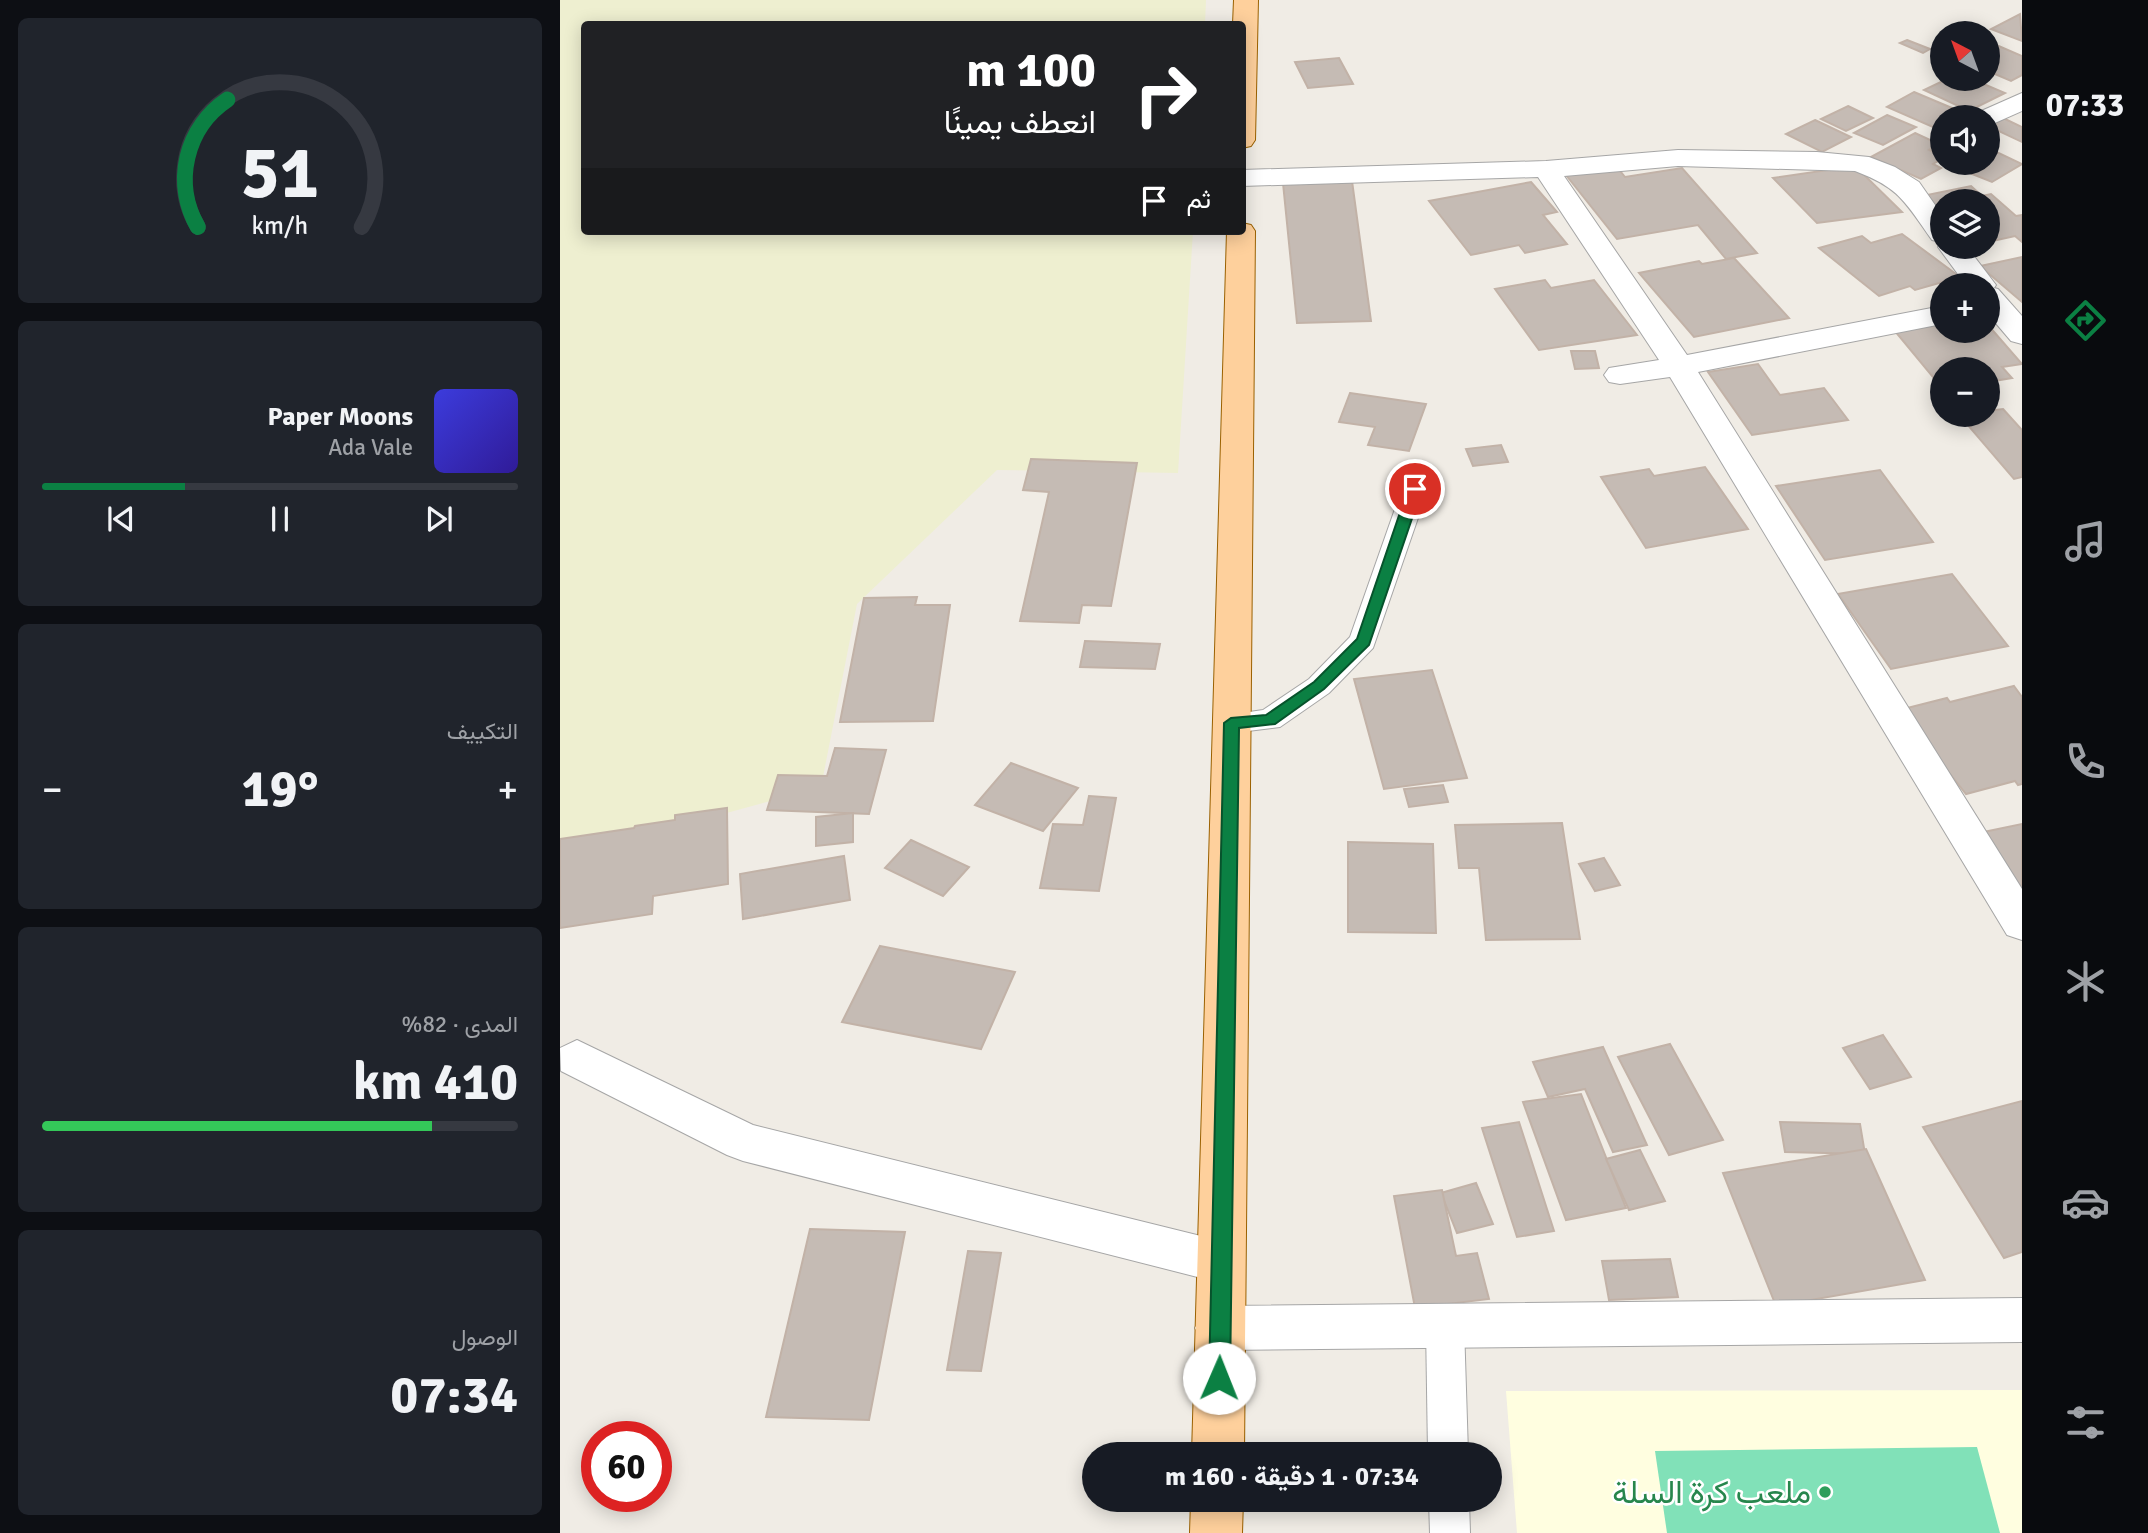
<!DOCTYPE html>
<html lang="ar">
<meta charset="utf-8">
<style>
body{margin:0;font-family:Signika,Vazirmatn,sans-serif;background:#20242c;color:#f1f3f6;direction:rtl;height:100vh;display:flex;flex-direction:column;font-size:26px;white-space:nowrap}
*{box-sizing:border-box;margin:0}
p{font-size:23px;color:#9ea1a6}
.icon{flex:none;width:38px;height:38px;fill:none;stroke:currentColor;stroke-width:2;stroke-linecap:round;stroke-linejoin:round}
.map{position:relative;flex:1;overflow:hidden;direction:ltr}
.sheet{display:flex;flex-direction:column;gap:18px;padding:18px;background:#0d0f14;width:560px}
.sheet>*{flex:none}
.top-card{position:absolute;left:21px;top:21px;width:665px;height:214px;border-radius:7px;box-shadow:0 4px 18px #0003;direction:rtl;background:#202124;color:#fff;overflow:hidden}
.needle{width:46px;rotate:319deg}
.fabs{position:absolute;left:1370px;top:21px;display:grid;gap:14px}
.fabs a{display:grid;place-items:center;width:70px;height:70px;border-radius:50%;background:#171b24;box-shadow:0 4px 18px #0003;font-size:35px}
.speed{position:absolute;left:21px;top:1421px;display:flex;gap:14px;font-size:35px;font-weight:700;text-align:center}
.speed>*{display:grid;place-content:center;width:91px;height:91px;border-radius:50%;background:#171b24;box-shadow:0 4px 18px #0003;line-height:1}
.speed .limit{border:10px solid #d22;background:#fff;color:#111}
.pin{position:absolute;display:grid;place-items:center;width:60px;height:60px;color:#fff;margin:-30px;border:4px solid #fff;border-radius:50%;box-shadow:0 2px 7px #0007}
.me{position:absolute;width:77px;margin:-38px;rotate:1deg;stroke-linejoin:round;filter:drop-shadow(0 0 5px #0008)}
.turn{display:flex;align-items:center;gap:24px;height:147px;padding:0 35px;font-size:32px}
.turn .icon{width:91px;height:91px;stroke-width:2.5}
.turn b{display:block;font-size:49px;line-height:60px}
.then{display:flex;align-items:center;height:66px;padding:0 35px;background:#0003;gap:14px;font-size:26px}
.big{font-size:52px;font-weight:700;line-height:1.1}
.sheet .tile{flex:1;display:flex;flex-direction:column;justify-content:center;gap:10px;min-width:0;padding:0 24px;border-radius:10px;background:#20242c}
.sheet .dial{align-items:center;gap:0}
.dial svg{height:182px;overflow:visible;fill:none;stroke:#363941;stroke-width:7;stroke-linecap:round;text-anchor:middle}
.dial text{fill:#f1f3f6;stroke:none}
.song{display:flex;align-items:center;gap:21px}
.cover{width:84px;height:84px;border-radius:10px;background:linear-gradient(135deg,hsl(240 70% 55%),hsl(250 70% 35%))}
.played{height:7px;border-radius:4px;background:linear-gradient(90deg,#0b8043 30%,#363941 30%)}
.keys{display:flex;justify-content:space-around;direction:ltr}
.heat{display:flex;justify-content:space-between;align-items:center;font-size:38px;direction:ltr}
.charge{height:10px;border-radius:5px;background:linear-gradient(90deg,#34c759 82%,#363941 0)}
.trip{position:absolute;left:522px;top:1442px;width:420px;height:70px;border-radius:35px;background:#171b24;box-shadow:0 4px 18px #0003;font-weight:700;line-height:70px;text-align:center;direction:rtl}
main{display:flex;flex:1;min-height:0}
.menu{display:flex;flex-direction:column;width:126px;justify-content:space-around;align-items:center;background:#090b0e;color:#9ea1a6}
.menu .icon{width:49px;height:49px}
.menu .current{color:#0b8043}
.menu b{font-size:32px;color:#f1f3f6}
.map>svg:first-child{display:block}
.education{fill:#fffee0}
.farmland{fill:#eeefd0}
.pitch{fill:#81e1b8}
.building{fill:#c5bbb4;stroke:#c2b2a7;stroke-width:2}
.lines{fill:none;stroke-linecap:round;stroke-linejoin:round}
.service-casing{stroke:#a6a6a6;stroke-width:2}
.minor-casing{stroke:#a6a6a6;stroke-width:2}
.primary-casing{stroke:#9b6100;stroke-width:2}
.service{fill:#fff;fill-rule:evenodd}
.minor{fill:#fff;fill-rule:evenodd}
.primary{fill:#fed09c;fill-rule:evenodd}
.route{fill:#0b8043;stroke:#07532c;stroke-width:2}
.leisure-dot{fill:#2e9e5b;stroke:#fff;stroke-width:2.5}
.labels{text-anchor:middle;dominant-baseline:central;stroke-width:5;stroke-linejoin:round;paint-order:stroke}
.near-leisure-label{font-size:32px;fill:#27864d;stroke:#fff;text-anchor:end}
</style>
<main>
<nav class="menu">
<b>07:33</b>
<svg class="icon current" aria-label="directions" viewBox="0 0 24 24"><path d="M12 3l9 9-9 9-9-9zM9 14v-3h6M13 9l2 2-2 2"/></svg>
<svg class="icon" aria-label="music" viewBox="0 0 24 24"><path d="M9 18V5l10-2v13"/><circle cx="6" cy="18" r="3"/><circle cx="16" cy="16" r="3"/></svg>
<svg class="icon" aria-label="phone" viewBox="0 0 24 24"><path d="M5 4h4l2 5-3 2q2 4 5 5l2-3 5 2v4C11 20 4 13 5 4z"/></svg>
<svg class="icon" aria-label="climate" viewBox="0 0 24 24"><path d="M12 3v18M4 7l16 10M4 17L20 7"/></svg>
<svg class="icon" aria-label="car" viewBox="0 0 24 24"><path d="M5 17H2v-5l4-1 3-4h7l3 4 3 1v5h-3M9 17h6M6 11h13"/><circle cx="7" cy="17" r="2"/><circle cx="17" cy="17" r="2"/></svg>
<svg class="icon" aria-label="filters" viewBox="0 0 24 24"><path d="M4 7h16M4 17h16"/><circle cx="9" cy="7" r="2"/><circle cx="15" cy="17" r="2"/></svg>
</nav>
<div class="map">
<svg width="1462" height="1533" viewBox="0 0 1462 1533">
<rect width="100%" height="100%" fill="#f0ece5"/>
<!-- education -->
<polygon class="education" points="1462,1390 1462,1533 957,1533 946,1391"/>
<!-- farmland -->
<polygon class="farmland" points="0,0 646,0 645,24 24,24 24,231 633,231 618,473 437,470 297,604 261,787 141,820 0,853"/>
<!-- pitch -->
<polygon class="pitch" points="1417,1447 1440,1533 1107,1533 1095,1451"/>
<!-- building -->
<g class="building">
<polygon points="1460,14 1462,41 1431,29"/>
<polygon points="1347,40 1370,49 1363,53 1340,43"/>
<polygon points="1434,44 1462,56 1462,75 1451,81 1428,71 1428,47"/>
<polygon points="779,58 793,84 748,88 735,62"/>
<polygon points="1387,79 1412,79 1445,93 1409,111 1364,90"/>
<polygon points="1354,92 1411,116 1382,117 1382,131 1327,107"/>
<polygon points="1288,106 1313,118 1286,131 1261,119"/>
<polygon points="1327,115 1356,127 1323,145 1294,133"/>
<polygon points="1443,118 1462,127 1462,142 1428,126"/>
<polygon points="1255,120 1291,137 1262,152 1226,134"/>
<polygon points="1355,133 1379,144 1369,150 1382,156 1382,159 1373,164 1381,168 1361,179 1311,157"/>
<polygon points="1428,148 1462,164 1432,182 1387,164 1428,163"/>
<polygon points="1295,166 1342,212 1257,223 1213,178"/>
<polygon points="1057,167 1065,177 1122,168 1197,253 1166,259 1138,225 1057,239 1006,175"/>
<polygon points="792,181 811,321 737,323 723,183"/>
<polygon points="971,182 997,212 983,215 1007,244 965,253 959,245 911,255 869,201"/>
<polygon points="1411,186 1422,196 1431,194 1456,216 1462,215 1462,242 1455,236 1428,242 1428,201 1382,201 1382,214 1362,196"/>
<polygon points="1342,234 1400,277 1355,290 1350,286 1319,296 1259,248 1302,236 1311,243"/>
<polygon points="1462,257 1462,302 1420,266"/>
<polygon points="1174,258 1229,318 1134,337 1079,273 1139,261 1142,264"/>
<polygon points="985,280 991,288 1034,280 1077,335 979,350 935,289"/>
<polygon points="1381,323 1382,331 1428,331 1428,325 1462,364 1442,367 1452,378 1428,382 1428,369 1382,369 1382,388 1334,330"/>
<polygon points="1011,351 1035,351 1039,368 1015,369"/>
<polygon points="1198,364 1220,395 1264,388 1288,420 1192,435 1148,372"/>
<polygon points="790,393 866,404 849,451 808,445 815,427 779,422"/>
<polygon points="1443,409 1462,430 1462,477 1454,479 1400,416 1428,415 1428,411"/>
<polygon points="941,445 948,462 913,466 906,449"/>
<polygon points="471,459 577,463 551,606 522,605 519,623 460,621 489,492 463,490"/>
<polygon points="1145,467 1188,529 1086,548 1041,477 1089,469 1094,476"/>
<polygon points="1320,470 1373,542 1265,560 1216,486"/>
<polygon points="1392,574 1448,646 1331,669 1278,594"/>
<polygon points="357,597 355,605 390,605 373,721 280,722 304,598"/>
<polygon points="525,641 600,644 595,669 520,667"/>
<polygon points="872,670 907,778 824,789 794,679"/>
<polygon points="1454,686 1462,697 1462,784 1458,785 1455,781 1406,794 1339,710 1387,698 1390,702"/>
<polygon points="275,748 326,750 309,814 207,810 218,775 267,776"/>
<polygon points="451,763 518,788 483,831 415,805"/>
<polygon points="883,785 888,802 849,807 844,789"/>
<polygon points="529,796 556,798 539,891 480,888 493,824 523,825"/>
<polygon points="167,808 168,884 93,896 92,914 0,928 0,839 74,828 75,826 115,820 115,815"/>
<polygon points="293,813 293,842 256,846 256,817"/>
<polygon points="1002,823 1020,939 926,940 919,868 899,868 895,825"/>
<polygon points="1462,824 1462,896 1419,833"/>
<polygon points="351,840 409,867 383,896 325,868"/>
<polygon points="788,842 873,844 876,933 788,932"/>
<polygon points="284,856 290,900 183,919 180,874"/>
<polygon points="1044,858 1060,885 1035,891 1019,864"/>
<polygon points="320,946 455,972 421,1049 282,1022"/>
<polygon points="1323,1035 1351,1077 1310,1089 1283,1048"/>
<polygon points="1110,1044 1163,1140 1109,1155 1058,1057"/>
<polygon points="1043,1047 1087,1145 1053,1152 1025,1089 988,1097 973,1062"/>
<polygon points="1021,1094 1066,1208 1006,1220 963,1102"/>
<polygon points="1462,1101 1462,1252 1444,1258 1363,1127"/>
<polygon points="959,1122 994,1231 957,1237 922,1128"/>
<polygon points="1220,1122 1300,1124 1305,1154 1225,1152"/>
<polygon points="1306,1149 1365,1280 1216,1306 1163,1173"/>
<polygon points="1080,1150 1105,1201 1069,1210 1046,1159"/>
<polygon points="916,1183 933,1224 897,1233 881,1193"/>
<polygon points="882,1190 896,1256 917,1253 929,1299 855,1308 834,1196"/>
<polygon points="250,1229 345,1232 309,1420 206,1417"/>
<polygon points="408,1251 441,1253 421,1371 387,1370"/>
<polygon points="1110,1259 1118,1297 1049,1300 1042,1261"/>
</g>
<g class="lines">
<defs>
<g id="service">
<polygon points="855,481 864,483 868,489 813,648 769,693 720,727 672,733 662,730 657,723 662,716 703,710 749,679 790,637 842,489 846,483"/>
<polygon points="885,1308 898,1313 904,1325 908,1454 868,1454 866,1325 872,1313"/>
<polygon points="869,1500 909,1500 910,1533 870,1533"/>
</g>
<g id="minor">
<polygon points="1462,93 1462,111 1428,126 1428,117 1415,117 1419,112"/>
<path d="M1118,150L1257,152L1309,157L1335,167L1359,182L1382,215V247H1407L1436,285L1434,288L1438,289L1462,316V344L1451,341L1428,314V285H1406L1378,247L1381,242L1372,240C1345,202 1340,188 1295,171L1118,166L1004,176L1127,355L1382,306V324L1138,372L1462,889V940L1447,935L1110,377L1060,384L1049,382L1044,375L1049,368L1099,360L978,177L682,186V170L986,161Z"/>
<polygon points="17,1040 193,1125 661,1241 678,1247 685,1262 678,1277 661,1283 183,1161 167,1155 1,1071 0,1048"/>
<polygon points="1462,1298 1462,1342 660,1350 643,1344 635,1328 643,1312 660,1306"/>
</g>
<g id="primary">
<polygon points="674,0 698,0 695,140 691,146 682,148 682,24 673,24"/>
<polygon points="682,223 691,225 695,231 684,1454 632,1454 667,231 682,231"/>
<polygon points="631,1500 683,1500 682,1533 630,1533"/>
</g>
</defs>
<!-- service casing -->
<use href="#service" class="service-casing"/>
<!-- minor casing -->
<use href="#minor" class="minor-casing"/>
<!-- primary casing -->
<use href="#primary" class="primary-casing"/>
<!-- service -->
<use href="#service" class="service"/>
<!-- minor -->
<use href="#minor" class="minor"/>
<!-- primary -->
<use href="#primary" class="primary"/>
</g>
<!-- route -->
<polygon class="route" points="855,485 862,489 809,645 764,689 715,724 679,728 670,1378 667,1385 659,1388 652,1385 649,1378 664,723 671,718 706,715 754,682 797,639 848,489"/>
<!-- markers -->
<circle class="leisure-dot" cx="1265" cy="1492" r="7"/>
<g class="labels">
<!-- near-leisure labels -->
<g class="near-leisure-label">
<text x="1251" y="1492">ملعب كرة السلة</text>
</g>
</g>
</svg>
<div class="fabs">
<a><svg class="needle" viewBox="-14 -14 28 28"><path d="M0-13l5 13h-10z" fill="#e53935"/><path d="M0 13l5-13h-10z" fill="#9ea1a6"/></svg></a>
<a><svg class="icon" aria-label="sound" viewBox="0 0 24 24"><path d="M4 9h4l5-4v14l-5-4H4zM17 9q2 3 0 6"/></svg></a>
<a><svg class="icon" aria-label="layers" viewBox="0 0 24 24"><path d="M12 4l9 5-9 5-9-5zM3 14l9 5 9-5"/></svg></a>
<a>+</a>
<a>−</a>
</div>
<div class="speed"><div class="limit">60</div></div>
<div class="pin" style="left:855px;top:489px;background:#d93025"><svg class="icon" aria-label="arrive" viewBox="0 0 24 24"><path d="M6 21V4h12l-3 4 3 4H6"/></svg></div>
<svg class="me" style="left:659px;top:1378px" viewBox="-20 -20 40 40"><circle r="19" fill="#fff"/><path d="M0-13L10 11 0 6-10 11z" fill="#0b8043"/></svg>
<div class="trip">07:34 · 1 دقيقة · 160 m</div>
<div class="top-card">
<div class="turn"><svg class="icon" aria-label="right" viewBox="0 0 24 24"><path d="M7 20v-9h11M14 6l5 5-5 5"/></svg><div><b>100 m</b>انعطف يمينًا</div></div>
<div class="then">ثم<svg class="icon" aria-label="arrive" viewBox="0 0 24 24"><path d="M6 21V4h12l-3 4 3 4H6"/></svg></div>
</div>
</div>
<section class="sheet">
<div class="tile dial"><svg viewBox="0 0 100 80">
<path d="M14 69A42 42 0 1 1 86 69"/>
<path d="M14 69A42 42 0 0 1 27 13" stroke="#0b8043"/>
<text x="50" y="56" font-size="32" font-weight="700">51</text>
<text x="50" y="72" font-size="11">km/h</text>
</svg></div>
<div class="tile">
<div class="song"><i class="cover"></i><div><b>Paper Moons</b><p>Ada Vale</p></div></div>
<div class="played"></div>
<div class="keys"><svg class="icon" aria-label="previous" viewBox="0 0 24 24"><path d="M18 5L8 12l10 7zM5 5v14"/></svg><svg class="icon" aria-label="pause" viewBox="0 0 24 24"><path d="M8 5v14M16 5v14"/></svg><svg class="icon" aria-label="next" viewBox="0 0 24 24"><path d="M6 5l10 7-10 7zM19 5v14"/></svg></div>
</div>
<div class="tile"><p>التكييف</p>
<div class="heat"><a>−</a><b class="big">19°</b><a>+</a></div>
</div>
<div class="tile"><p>المدى · 82%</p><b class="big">410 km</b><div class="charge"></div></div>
<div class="tile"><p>الوصول</p><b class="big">07:34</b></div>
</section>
</main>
